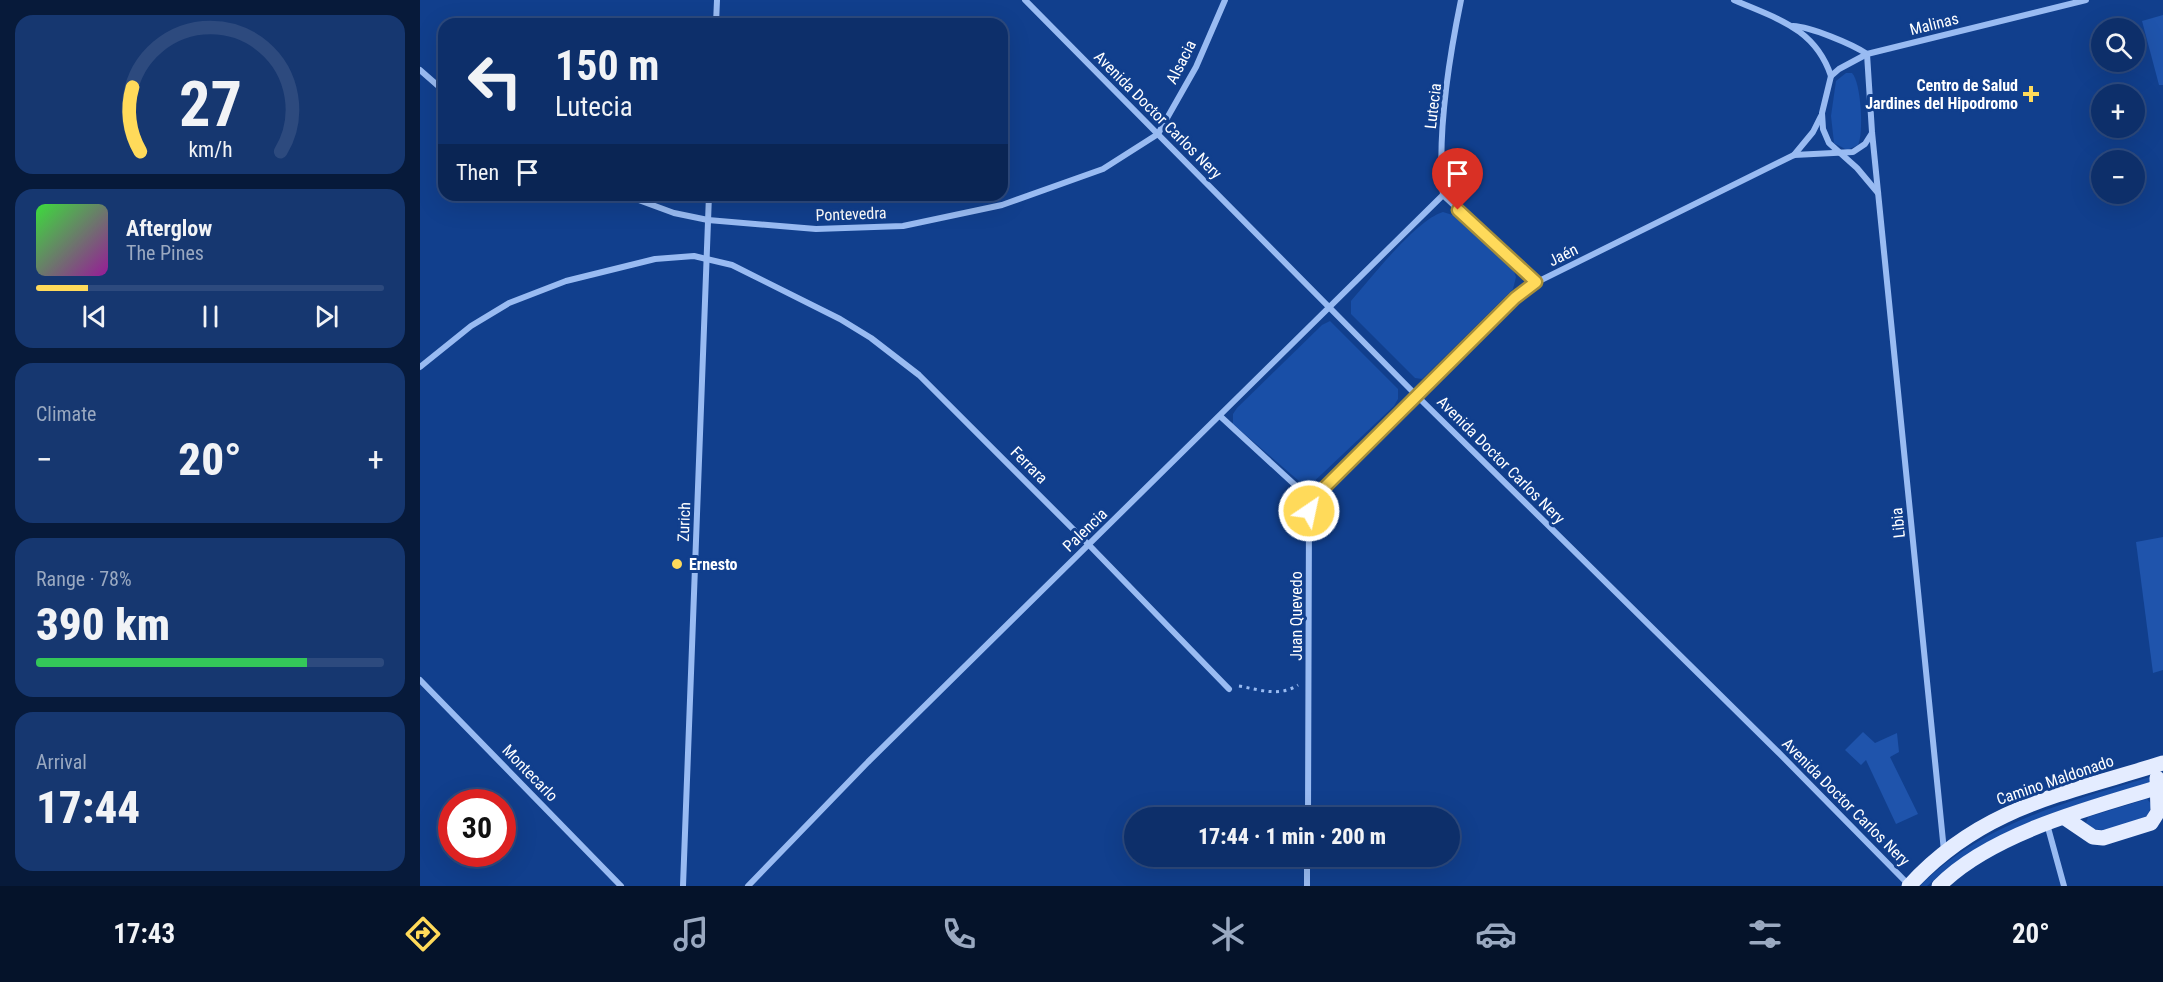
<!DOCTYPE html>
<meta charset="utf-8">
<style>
body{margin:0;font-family:"Roboto Condensed",sans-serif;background:#163770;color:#f1f3f6;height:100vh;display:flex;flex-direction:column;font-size:22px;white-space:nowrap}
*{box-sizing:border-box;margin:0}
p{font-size:20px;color:#9aa9c1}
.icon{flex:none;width:33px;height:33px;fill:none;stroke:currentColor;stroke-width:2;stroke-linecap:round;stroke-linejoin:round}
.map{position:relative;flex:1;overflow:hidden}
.panel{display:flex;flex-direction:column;gap:15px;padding:15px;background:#071a3a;width:420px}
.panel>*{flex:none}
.banner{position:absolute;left:18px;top:18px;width:570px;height:183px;border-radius:18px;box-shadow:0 6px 24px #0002,0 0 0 2px #2d4a7e;background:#0d2f6a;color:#f1f3f6;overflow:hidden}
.fabs{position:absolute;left:1671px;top:18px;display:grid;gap:12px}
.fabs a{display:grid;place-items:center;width:54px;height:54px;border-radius:50%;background:#0d2f6a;box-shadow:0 6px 24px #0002,0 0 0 2px #2d4a7e;font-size:30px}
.speed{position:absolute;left:18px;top:789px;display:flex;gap:12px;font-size:30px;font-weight:700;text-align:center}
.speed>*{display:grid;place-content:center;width:78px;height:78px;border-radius:50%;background:#0d2f6a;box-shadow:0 6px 24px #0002,0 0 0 2px #2d4a7e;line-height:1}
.speed .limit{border:9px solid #d22;background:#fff;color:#111}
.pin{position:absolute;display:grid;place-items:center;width:51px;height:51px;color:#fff;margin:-62px -26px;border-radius:50% 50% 50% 0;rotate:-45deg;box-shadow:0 0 6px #0007}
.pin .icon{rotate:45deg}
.me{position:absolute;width:66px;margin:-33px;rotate:34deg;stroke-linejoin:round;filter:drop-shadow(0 0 4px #0008)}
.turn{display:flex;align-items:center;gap:21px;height:126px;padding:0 18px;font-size:27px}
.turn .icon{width:78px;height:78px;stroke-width:2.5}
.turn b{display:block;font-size:42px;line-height:51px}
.then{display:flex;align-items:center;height:57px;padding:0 18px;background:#0003;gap:12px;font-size:22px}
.big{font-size:45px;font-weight:800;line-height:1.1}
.panel .card{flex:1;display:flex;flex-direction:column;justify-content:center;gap:9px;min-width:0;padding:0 21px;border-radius:18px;background:#163770}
.panel .dial{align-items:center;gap:0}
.dial svg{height:156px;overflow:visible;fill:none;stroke:#2d4a7e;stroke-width:7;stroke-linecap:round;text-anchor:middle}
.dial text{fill:#f1f3f6;stroke:none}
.song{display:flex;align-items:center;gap:18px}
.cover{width:72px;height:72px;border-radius:9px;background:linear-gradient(135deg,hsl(120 70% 55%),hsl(300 70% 35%))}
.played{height:6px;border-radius:3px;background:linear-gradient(90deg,#ffda5a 15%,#2d4a7e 15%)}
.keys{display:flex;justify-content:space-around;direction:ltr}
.heat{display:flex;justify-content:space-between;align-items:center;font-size:33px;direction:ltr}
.charge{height:9px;border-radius:4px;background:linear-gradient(90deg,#34c759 78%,#2d4a7e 0)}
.trip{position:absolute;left:704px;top:807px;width:336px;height:60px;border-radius:30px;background:#0d2f6a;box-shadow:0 6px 24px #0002,0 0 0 2px #2d4a7e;font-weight:800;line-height:60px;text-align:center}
.dock{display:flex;height:96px;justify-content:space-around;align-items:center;background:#05132a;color:#9aa9c1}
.dock .icon{width:42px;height:42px}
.dock .selected{color:#ffda5a}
.dock b{font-size:27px;color:#f1f3f6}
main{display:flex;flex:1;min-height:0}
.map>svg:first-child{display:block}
.green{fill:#194fa7}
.building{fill:#1f54ac}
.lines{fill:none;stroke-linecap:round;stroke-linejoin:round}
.path{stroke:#99bbf2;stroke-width:3;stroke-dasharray:3 4.5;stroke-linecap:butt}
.minor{stroke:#99bbf2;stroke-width:6}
.primary{stroke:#e4ecff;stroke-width:15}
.route-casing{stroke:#a68e3a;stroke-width:15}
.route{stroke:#ffda5a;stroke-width:10}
.poi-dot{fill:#ffda5a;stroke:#113f8d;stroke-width:2}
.labels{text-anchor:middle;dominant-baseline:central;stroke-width:6;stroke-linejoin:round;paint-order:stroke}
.street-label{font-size:16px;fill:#fff;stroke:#113f8d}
.poi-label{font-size:16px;font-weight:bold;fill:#fff;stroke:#113f8d;text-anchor:end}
</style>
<main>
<section class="panel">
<div class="card dial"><svg viewBox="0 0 100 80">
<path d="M14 69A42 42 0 1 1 86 69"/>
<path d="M14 69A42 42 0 0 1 10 36" stroke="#ffda5a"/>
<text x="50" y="56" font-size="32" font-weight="700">27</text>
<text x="50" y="72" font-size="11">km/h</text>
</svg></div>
<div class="card">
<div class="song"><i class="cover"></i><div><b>Afterglow</b><p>The Pines</p></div></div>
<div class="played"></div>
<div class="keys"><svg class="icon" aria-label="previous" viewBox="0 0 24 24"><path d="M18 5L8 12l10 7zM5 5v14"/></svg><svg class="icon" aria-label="pause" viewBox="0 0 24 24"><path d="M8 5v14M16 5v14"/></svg><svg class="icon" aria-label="next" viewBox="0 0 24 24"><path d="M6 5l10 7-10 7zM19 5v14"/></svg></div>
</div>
<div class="card"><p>Climate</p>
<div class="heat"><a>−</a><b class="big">20°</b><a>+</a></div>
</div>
<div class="card"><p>Range · 78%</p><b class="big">390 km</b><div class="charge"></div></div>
<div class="card"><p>Arrival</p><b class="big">17:44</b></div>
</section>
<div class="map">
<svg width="1743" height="886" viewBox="0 0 1743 886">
<rect width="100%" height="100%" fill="#113f8d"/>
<!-- green -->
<g class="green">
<path d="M1426,73H1432C1441,82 1444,133 1438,145L1427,150L1414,143L1411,116L1416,81Z"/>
<path d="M1023,212L1039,217L1093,269L1096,277L1093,289L1002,379L995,378L931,314V301C951,278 996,220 1023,212Z"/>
<polygon points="910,321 978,389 978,399 974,406 887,488 813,424 813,414 817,408 902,325"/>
<path d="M1730,777L1731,782C1649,807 1571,826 1507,886H1500C1563,823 1647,802 1730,777Z"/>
<path d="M1727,799L1732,805L1727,816L1722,818C1707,823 1679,839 1666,823L1668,817Z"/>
</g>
<!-- building -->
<g class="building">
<polygon points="1743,15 1743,85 1739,85 1722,21"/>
<polygon points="1743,537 1743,670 1733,673 1716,542"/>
<polygon points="1443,732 1455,743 1477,733 1479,752 1470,757 1498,814 1476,824 1446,760 1441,765 1425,750"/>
</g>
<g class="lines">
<!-- path -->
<path class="path" d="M819,686C841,690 859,697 878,685"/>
<!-- minor -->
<g class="minor">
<polyline points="605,0 997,396 1358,752 1489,885"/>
<path d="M1041,0C1029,58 1017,136 1023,195L1116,282"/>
<path d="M1314,0C1357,19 1395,28 1411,76"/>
<polyline points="296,24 297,0"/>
<path d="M1373,26C1391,27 1432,44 1447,54"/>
<polyline points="1447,54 1452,132 1524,851"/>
<polyline points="0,70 24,91"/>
<polyline points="1374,155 1393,132 1401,116"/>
<polyline points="1458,193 1437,168 1409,143 1403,129 1402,113 1411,76 1419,69 1447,54 1666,0"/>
<polyline points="205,195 254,213 288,220 396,229 483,226 582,205 683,169 738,134 776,67 805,0"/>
<polyline points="0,367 51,326 89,303 146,281 235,259 274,256 312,265 420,319 451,338 499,375 670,546 809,689"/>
<polyline points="800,416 887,496 889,511 888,818"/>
<polyline points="889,511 895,497 1107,287 1374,155 1433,152 1445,144 1452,133"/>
<polyline points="0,680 201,886"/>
<polyline points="1627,824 1644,886"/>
<polyline points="263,886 289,195"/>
<polyline points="328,886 448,762 1023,195"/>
<polyline points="887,886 887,856"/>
</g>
<!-- primary -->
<g class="primary">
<polyline points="1645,818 1673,837 1683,838 1731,823 1738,812 1737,778"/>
<path d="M1489,886C1562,806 1645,794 1743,763"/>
<path d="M1519,886C1571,833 1673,807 1743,786"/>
</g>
</g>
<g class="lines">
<defs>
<polyline id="route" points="889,511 895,497 1095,298 1116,282 1038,210"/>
</defs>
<!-- route casing -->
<use href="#route" class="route-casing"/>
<!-- route -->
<use href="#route" class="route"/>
</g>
<!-- markers -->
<g class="poi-dot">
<path d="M1608 85h6v6h6v6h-6v6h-6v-6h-6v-6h6z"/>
<circle cx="257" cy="564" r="6"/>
</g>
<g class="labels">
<!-- street labels -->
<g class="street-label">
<text transform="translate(1514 24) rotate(-14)">Malinas</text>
<text transform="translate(761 62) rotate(-63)">Alsacia</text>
<text transform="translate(1013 106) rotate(-83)">Lutecia</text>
<text transform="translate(738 115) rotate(45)">Avenida Doctor Carlos Nery</text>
<text transform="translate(431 214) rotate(-2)">Pontevedra</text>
<text transform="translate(1143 255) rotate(-26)">Jaén</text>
<text transform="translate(1081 460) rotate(45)">Avenida Doctor Carlos Nery</text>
<text transform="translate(609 465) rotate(45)">Ferrara</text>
<text transform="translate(264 522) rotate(-88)">Zurich</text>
<text transform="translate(1478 523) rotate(-96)">Libia</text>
<text transform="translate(665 530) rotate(-44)">Palencia</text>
<text transform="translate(876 616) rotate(-90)">Juan Quevedo</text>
<text transform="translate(110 773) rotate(46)">Montecarlo</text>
<text transform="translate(1635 780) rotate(-19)">Camino Maldonado</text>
<text transform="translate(1426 802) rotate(45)">Avenida Doctor Carlos Nery</text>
</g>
<!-- poi labels -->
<g class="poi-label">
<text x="1598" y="85">Centro de Salud<tspan x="1598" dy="18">Jardines del Hipodromo</tspan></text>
<text x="269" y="564" text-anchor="start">Ernesto</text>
</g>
</g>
</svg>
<div class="fabs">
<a><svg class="icon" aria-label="search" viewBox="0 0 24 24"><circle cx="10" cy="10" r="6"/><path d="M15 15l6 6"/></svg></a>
<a>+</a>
<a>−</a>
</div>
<div class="speed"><div class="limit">30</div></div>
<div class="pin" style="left:1038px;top:210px;background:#d93025"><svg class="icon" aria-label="arrive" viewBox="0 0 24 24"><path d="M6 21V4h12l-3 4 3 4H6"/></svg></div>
<svg class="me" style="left:889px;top:511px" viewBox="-20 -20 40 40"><circle r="17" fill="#ffda5a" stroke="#fff" stroke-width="3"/><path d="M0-11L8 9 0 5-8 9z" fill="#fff"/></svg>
<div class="trip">17:44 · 1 min · 200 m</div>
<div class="banner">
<div class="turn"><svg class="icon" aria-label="left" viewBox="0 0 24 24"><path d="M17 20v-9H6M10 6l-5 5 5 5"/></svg><div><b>150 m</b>Lutecia</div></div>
<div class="then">Then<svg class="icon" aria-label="arrive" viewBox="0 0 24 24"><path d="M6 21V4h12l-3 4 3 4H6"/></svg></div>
</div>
</div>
</main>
<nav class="dock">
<b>17:43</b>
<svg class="icon selected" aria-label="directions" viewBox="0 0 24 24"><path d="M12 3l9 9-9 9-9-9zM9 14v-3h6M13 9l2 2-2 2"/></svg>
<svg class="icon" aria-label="music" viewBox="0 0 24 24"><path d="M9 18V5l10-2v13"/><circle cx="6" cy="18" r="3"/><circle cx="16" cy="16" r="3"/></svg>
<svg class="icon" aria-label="phone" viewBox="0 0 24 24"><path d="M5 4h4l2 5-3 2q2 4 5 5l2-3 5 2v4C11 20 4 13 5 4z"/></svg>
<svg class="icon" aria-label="climate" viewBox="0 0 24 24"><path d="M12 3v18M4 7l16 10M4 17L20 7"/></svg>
<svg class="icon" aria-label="car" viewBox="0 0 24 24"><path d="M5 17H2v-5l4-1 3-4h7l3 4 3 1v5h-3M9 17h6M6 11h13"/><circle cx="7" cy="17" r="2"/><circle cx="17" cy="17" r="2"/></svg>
<svg class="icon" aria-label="filters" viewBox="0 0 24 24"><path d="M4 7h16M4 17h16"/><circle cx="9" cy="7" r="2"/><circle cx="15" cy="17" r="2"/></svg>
<b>20°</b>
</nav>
